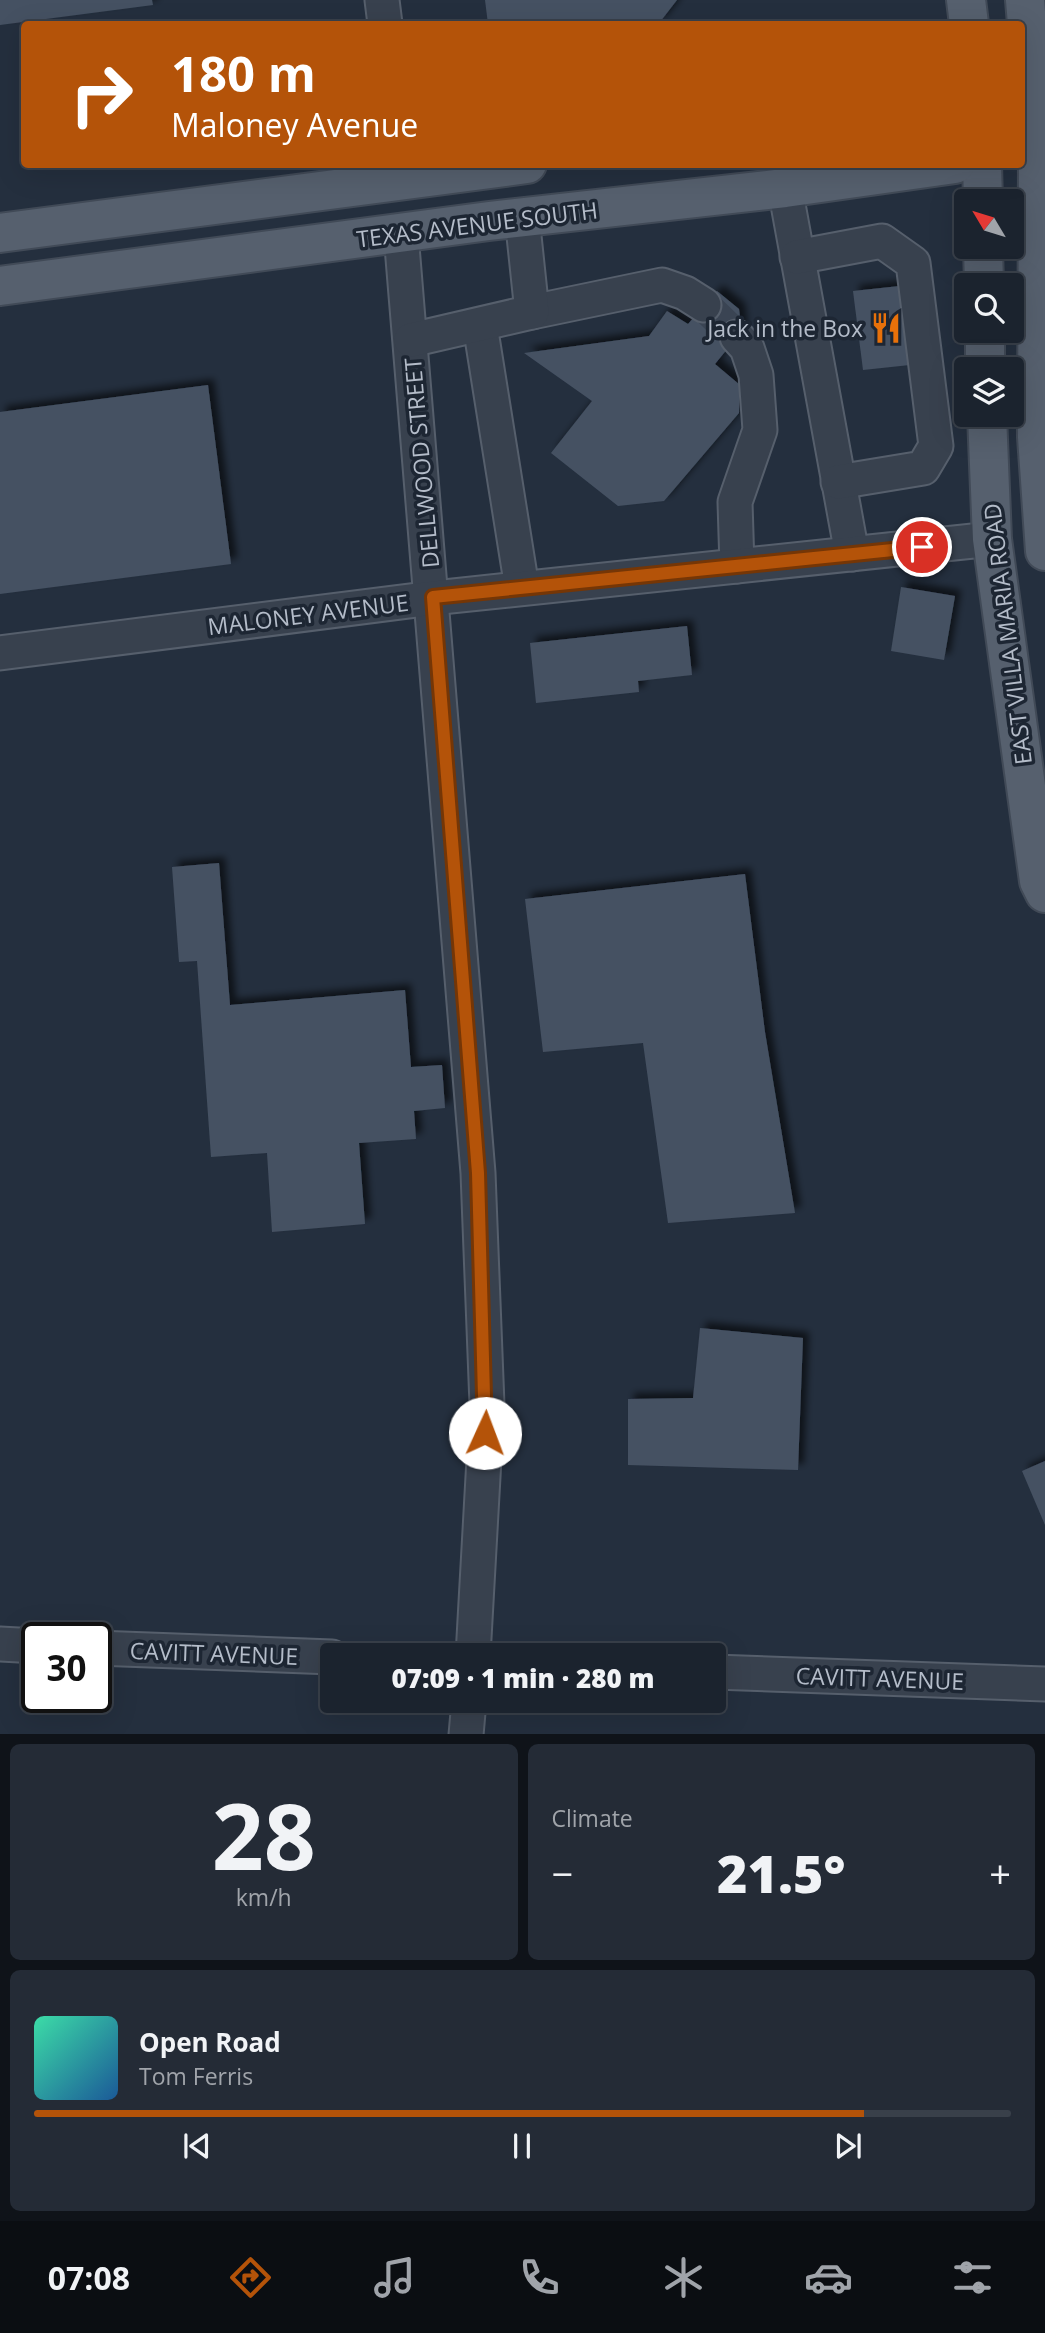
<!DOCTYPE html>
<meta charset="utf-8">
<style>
body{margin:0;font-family:"Open Sans",sans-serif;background:#242b36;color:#f1f3f6;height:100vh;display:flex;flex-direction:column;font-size:26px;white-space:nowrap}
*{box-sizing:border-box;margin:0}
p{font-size:23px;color:#a0a4aa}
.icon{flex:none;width:38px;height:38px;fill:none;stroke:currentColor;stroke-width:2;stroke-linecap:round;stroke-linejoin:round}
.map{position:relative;height:1734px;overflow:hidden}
.drawer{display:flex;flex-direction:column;gap:10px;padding:10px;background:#0f1319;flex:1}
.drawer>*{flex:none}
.banner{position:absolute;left:21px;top:21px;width:1004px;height:147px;border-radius:7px;box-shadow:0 7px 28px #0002,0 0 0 2px #39404a;background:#b45309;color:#fff;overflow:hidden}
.needle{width:46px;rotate:308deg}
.buttons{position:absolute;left:954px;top:189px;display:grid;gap:14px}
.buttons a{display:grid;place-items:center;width:70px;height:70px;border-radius:7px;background:#1b232e;box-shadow:0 7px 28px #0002,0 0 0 2px #39404a;font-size:35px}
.speed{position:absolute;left:21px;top:1622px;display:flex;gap:14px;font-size:35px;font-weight:700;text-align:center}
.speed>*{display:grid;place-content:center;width:91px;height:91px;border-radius:50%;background:#1b232e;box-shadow:0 7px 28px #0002,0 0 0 2px #39404a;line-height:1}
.speed .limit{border:4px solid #111;border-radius:10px;background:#fff;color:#111}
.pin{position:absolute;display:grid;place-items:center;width:60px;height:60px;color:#fff;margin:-30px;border:4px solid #fff;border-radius:50%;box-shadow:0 2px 7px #0007}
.me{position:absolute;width:77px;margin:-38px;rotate:2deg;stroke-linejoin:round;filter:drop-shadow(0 0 5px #0008)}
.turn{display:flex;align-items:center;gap:24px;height:147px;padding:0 35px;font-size:32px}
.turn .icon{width:91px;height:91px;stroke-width:2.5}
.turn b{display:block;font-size:49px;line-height:60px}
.big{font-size:52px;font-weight:800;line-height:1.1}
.drawer .tile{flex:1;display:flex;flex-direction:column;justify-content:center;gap:10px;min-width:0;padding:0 24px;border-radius:10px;background:#242b36}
.drawer .dial{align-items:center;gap:0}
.dial b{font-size:91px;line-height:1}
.song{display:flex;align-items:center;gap:21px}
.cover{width:84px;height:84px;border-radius:10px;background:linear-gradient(135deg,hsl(160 70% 55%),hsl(210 70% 35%))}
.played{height:7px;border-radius:4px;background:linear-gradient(90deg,#b45309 85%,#39404a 85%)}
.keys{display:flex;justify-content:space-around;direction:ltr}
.heat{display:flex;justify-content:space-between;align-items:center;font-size:38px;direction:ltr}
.drawer .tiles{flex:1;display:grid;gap:10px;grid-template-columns:1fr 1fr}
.tile:last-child{grid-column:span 2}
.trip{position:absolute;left:320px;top:1643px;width:406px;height:70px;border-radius:7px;background:#1b232e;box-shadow:0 7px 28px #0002,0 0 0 2px #39404a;font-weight:800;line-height:70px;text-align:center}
.dock{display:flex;height:112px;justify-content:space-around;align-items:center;background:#0b0e12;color:#a0a4aa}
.dock .icon{width:49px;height:49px}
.dock .on{color:#b45309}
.dock b{font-size:32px;color:#f1f3f6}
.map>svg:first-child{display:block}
.building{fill:#455162;filter:url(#shadow)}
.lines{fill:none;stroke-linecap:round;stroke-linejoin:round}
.minor-tunnel{stroke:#3a4453;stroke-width:33;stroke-dasharray:33 17;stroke-linecap:butt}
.minor-casing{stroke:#565f6c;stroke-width:37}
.major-casing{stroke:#414a57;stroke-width:42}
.minor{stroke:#38414e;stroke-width:33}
.major{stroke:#56606e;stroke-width:38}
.route-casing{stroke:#753606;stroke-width:18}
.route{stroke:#b45309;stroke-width:12}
.labels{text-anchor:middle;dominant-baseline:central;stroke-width:7;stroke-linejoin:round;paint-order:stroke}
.street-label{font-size:23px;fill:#b4bcc9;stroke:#1d2633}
.poi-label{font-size:23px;fill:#b4bcc9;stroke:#1d2633;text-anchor:end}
</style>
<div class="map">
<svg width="1045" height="1735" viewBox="0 0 1045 1735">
<defs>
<filter id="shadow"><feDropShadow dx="6" dy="-6" stdDeviation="3.5" flood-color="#0009"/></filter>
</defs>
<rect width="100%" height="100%" fill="#242f3e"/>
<!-- building -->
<g class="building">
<polygon points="0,0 152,0 153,5 0,25"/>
<polygon points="485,0 677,0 660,22 639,24 488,24"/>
<polygon points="909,285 919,364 863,370 853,291"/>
<polygon points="717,291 739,309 742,331 715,364 740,385 739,413 664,501 618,506 551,453 592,401 524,353 649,336 667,311 688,324"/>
<polygon points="208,385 231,564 0,594 0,412"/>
<polygon points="901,587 955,596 944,660 891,651"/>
<polygon points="687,626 692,675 638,681 639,692 536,703 530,643"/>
<polygon points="219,863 230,1005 405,990 411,1067 442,1065 445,1108 414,1111 416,1139 359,1143 365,1224 272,1232 267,1153 211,1157 197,961 179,962 172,867"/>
<polygon points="745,874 765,1032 795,1213 668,1223 643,1043 543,1052 525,899"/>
<polygon points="700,1328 803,1338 798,1470 628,1465 628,1399 693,1398"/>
<polygon points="1045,1461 1045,1525 1022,1471"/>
</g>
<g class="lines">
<!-- minor-tunnel -->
<polyline class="minor-tunnel" points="704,305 737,337"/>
<defs>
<g id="minor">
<polyline points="382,0 385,24"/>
<polyline points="785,188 852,554"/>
<polyline points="401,234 478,1173 487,1405 473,1656"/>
<polyline points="797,257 882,241 913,263 936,446 923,468 838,482"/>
<polyline points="532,312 662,285 685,293 704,305"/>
<polyline points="480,325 522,588"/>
<polyline points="411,340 532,312 522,217"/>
<polyline points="737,566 735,502 760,430 756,375 747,348 737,337"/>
<polyline points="0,653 433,598 992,539"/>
<polyline points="0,1644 37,1646"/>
<polyline points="96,1648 332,1657"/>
<polyline points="714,1672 1045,1684"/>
<polyline points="466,1735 469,1701"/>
</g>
<g id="major">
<polyline points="966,0 969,24"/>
<polyline points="1025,0 1038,155 1037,437 1045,551"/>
<polyline points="982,164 983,201"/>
<polyline points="0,233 527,164"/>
<polyline points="983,247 984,285"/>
<polyline points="0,286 489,221 785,188 955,164"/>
<polyline points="985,331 985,369"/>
<polyline points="987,415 992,539 1039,881 1045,893"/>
</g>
</defs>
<!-- minor casing -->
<use href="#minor" class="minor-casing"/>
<!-- major casing -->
<use href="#major" class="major-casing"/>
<!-- minor -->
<use href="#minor" class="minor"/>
<!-- major -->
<use href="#major" class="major"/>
</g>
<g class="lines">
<defs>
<polyline id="route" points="485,1433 478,1173 433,597 922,547"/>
</defs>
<!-- route casing -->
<use href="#route" class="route-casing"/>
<!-- route -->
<use href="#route" class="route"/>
</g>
<!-- icons -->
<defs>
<symbol id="restaurant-bare" viewBox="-9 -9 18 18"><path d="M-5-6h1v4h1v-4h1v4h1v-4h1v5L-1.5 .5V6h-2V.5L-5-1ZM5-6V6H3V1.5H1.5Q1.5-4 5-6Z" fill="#e8710a" stroke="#1d2633" stroke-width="2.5" paint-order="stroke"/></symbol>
</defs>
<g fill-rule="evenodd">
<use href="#restaurant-bare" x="864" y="306" width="44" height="44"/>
</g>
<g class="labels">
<!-- street labels -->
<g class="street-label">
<text transform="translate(477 224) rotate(-7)">TEXAS AVENUE SOUTH</text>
<text transform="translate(421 463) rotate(-95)">DELLWOOD STREET</text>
<text transform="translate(308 614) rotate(-7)">MALONEY AVENUE</text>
<text transform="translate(1007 634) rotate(-97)">EAST VILLA MARIA ROAD</text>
<text transform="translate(214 1653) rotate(2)">CAVITT AVENUE</text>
<text transform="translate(880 1678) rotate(2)">CAVITT AVENUE</text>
</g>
<!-- poi labels -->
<g class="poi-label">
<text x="863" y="328">Jack in the Box</text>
</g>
</g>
</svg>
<div class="buttons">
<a><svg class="needle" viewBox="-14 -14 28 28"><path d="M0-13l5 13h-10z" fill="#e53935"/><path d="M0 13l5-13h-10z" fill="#a0a4aa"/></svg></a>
<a><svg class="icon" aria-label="search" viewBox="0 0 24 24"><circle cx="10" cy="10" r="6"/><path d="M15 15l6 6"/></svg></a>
<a><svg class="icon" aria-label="layers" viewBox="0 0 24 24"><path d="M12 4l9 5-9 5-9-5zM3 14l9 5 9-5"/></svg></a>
</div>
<div class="speed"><div class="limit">30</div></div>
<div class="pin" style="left:922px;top:547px;background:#d93025"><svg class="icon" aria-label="arrive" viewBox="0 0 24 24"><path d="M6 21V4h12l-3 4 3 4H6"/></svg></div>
<svg class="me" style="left:485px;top:1433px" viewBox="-20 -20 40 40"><circle r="19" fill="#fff"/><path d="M0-13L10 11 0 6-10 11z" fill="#b45309"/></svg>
<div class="trip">07:09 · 1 min · 280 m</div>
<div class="banner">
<div class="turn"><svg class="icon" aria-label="right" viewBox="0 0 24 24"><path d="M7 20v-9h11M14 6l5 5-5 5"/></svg><div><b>180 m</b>Maloney Avenue</div></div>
</div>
</div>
<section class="drawer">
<div class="tiles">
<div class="tile dial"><b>28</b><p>km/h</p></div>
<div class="tile"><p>Climate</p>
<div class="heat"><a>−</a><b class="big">21.5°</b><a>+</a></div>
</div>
<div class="tile">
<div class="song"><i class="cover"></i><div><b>Open Road</b><p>Tom Ferris</p></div></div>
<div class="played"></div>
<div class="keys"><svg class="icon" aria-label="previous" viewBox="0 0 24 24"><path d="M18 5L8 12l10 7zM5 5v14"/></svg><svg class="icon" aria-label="pause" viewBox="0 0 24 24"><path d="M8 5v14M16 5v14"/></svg><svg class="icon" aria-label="next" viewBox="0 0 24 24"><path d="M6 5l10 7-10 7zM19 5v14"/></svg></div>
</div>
</div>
</section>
<nav class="dock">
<b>07:08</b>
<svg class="icon on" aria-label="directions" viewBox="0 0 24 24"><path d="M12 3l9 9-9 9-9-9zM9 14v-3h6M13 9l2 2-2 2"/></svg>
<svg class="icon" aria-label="music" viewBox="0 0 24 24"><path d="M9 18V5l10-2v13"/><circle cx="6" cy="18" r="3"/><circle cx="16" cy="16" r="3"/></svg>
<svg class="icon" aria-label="phone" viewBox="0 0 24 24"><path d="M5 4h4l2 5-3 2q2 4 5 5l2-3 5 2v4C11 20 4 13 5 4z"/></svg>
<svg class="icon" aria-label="climate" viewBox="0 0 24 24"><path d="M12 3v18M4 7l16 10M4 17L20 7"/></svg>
<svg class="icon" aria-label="car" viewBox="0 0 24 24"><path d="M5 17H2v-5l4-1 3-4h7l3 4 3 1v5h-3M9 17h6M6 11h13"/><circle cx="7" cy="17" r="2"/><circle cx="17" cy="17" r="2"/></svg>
<svg class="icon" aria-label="filters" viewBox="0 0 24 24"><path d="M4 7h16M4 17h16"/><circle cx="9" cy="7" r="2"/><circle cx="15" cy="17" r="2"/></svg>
</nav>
